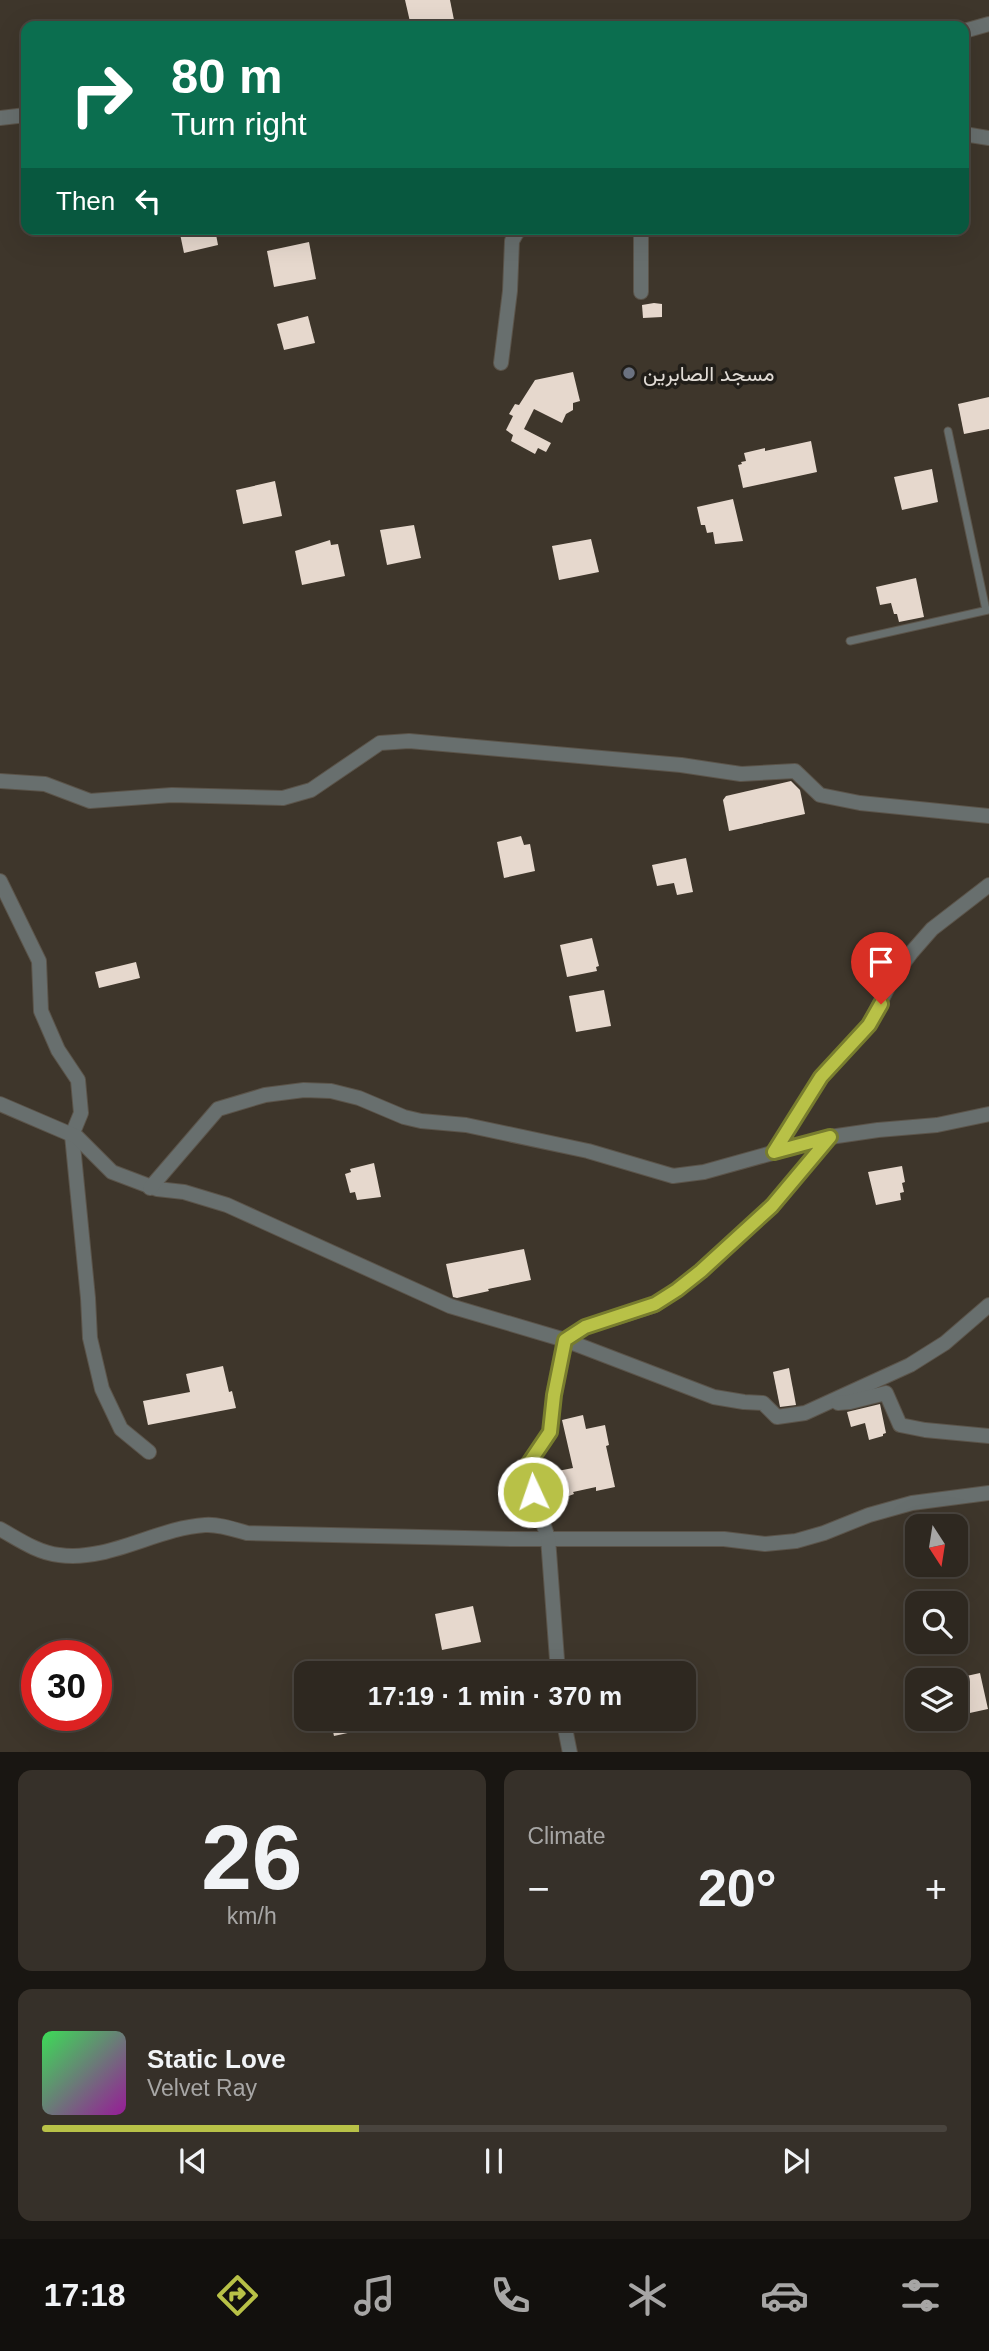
<!DOCTYPE html>
<meta charset="utf-8">
<style>
body{margin:0;font-family:Helvetica,Vazirmatn,sans-serif;background:#363029;color:#f1f3f6;height:100vh;display:flex;flex-direction:column;font-size:26px;white-space:nowrap}
*{box-sizing:border-box;margin:0}
p{font-size:23px;color:#a7a6a5}
.icon{flex:none;width:38px;height:38px;fill:none;stroke:currentColor;stroke-width:2;stroke-linecap:round;stroke-linejoin:round}
.map{position:relative;height:1752px;overflow:hidden}
.drawer{display:flex;flex-direction:column;gap:18px;padding:18px;background:#191612;flex:1}
.drawer>*{flex:none}
.top-card{position:absolute;left:21px;top:21px;width:948px;height:214px;border-radius:14px;box-shadow:0 7px 28px #0002,0 0 0 2px #49443e;background:#0b6e4f;color:#fff;overflow:hidden}
.needle{width:46px;rotate:168deg}
.fabs{position:absolute;left:905px;top:1514px;display:grid;gap:14px}
.fabs a{display:grid;place-items:center;width:63px;height:63px;border-radius:14px;background:#2e2820;box-shadow:0 7px 28px #0002,0 0 0 2px #49443e;font-size:35px}
.speed{position:absolute;left:21px;top:1640px;display:flex;gap:14px;font-size:35px;font-weight:700;text-align:center}
.speed>*{display:grid;place-content:center;width:91px;height:91px;border-radius:50%;background:#2e2820;box-shadow:0 7px 28px #0002,0 0 0 2px #49443e;line-height:1}
.speed .limit{border:10px solid #d22;background:#fff;color:#111}
.pin{position:absolute;display:grid;place-items:center;width:60px;height:60px;color:#fff;margin:-72px -30px;border-radius:50% 50% 50% 0;rotate:-45deg;box-shadow:0 0 7px #0007}
.pin .icon{rotate:45deg}
.me{position:absolute;width:77px;margin:-38px;rotate:357deg;stroke-linejoin:round;filter:drop-shadow(0 0 5px #0008)}
.turn{display:flex;align-items:center;gap:24px;height:147px;padding:0 35px;font-size:32px}
.turn .icon{width:91px;height:91px;stroke-width:2.5}
.turn b{display:block;font-size:49px;line-height:60px}
.then{display:flex;align-items:center;height:66px;padding:0 35px;background:#0003;gap:14px;font-size:26px}
.big{font-size:52px;font-weight:800;line-height:1.1}
.drawer .tile{flex:1;display:flex;flex-direction:column;justify-content:center;gap:10px;min-width:0;padding:0 24px;border-radius:14px;background:#363029}
.drawer .dial{align-items:center;gap:0}
.dial b{font-size:91px;line-height:1}
.song{display:flex;align-items:center;gap:21px}
.cover{width:84px;height:84px;border-radius:10px;background:linear-gradient(135deg,hsl(130 70% 55%),hsl(300 70% 35%))}
.played{height:7px;border-radius:4px;background:linear-gradient(90deg,#b8c147 35%,#49443e 35%)}
.keys{display:flex;justify-content:space-around;direction:ltr}
.heat{display:flex;justify-content:space-between;align-items:center;font-size:38px;direction:ltr}
.drawer .tiles{flex:1;display:grid;gap:18px;grid-template-columns:1fr 1fr}
.tile:last-child{grid-column:span 2}
.trip{position:absolute;left:294px;top:1661px;width:402px;height:70px;border-radius:14px;background:#2e2820;box-shadow:0 7px 28px #0002,0 0 0 2px #49443e;font-weight:800;line-height:70px;text-align:center}
.dock{display:flex;height:112px;justify-content:space-around;align-items:center;background:#12100d;color:#a7a6a5}
.dock .icon{width:49px;height:49px}
.dock .selected{color:#b8c147}
.dock b{font-size:32px;color:#f1f3f6}
.map>svg:first-child{display:block}
.building{fill:#e6d8cd}
.lines{fill:none;stroke-linecap:round;stroke-linejoin:round}
.service-casing{stroke:#5b544a;stroke-width:9}
.minor-casing{stroke:#5b544a;stroke-width:16}
.service{stroke:#686f6e;stroke-width:7}
.minor{stroke:#686f6e;stroke-width:14}
.route-casing{stroke:#787d2e;stroke-width:18}
.route{stroke:#b8c147;stroke-width:12}
.worship-dot{fill:#6b7280;stroke:#211e19;stroke-width:2.5}
.labels{text-anchor:middle;dominant-baseline:central;stroke-width:7;stroke-linejoin:round;paint-order:stroke}
.poi-label{font-size:21px;fill:#e1dcd6;stroke:#211e19;text-anchor:start}
</style>
<div class="map">
<svg width="989" height="1753" viewBox="0 0 989 1753">
<rect width="100%" height="100%" fill="#3e362b"/>
<!-- building -->
<g class="building">
<polygon points="405,0 450,0 454,20 426,26 411,26"/>
<polygon points="179,229 215,229 218,245 184,253"/>
<polygon points="309,242 316,279 274,287 267,251"/>
<polygon points="654,303 662,304 662,317 643,318 642,305"/>
<polygon points="308,316 315,343 284,350 277,324"/>
<polygon points="573,372 580,401 573,403 573,410 566,414 562,423 534,409 524,429 551,443 546,452 538,448 535,454 511,441 513,435 506,430 513,416 509,414 515,404 519,405 535,380"/>
<polygon points="989,397 989,429 964,434 958,404"/>
<polygon points="811,441 817,472 743,488 738,465 742,464 741,462 746,461 744,453 765,448 765,451"/>
<polygon points="932,469 938,502 902,510 894,477"/>
<polygon points="275,481 282,516 243,524 236,490"/>
<polygon points="733,499 743,541 715,544 713,532 707,533 705,525 701,525 697,507"/>
<polygon points="414,525 421,558 387,565 380,530"/>
<polygon points="591,539 599,572 559,580 552,546"/>
<polygon points="330,540 331,545 338,544 345,576 302,585 295,551"/>
<polygon points="916,578 924,617 899,622 897,614 894,614 891,603 880,605 876,587"/>
<polygon points="791,781 800,790 805,814 729,831 723,800 726,796"/>
<polygon points="521,836 524,845 530,844 535,871 504,878 497,842"/>
<polygon points="686,858 693,892 677,895 674,883 657,886 652,865"/>
<polygon points="592,938 599,966 596,967 597,971 567,977 560,945"/>
<polygon points="136,962 140,978 99,988 95,972"/>
<polygon points="604,990 611,1026 576,1032 569,996"/>
<polygon points="374,1163 381,1197 357,1200 355,1192 350,1193 345,1174 351,1172 350,1169"/>
<polygon points="902,1166 905,1182 902,1183 904,1192 900,1193 901,1200 876,1205 868,1172"/>
<polygon points="524,1249 531,1280 488,1289 489,1291 457,1298 453,1297 446,1264"/>
<polygon points="223,1366 229,1392 232,1391 236,1408 148,1425 143,1401 190,1392 186,1374"/>
<polygon points="789,1368 796,1405 780,1407 773,1372"/>
<polygon points="880,1404 886,1433 883,1434 883,1436 869,1440 865,1423 851,1427 847,1412"/>
<polygon points="583,1415 586,1429 605,1425 609,1445 606,1446 615,1487 596,1491 596,1487 573,1492 574,1494 566,1497 545,1499 537,1475 573,1468 562,1420"/>
<polygon points="473,1606 481,1642 442,1650 435,1614"/>
<polygon points="980,1673 988,1709 956,1716 956,1701 960,1700 957,1688 964,1686 962,1677"/>
<polygon points="330,1718 393,1718 393,1723 334,1736"/>
</g>
<g class="lines">
<defs>
<g id="service">
<polyline points="948,431 986,610"/>
<polyline points="850,641 988,610"/>
</g>
<g id="minor">
<polyline points="964,31 989,24"/>
<polyline points="0,118 26,115"/>
<polyline points="964,134 989,138"/>
<polyline points="641,229 641,292"/>
<polyline points="501,363 510,291 512,241 517,232 522,229"/>
<polyline points="0,781 45,784 90,801 172,795 283,798 311,790 380,743 409,741 681,765 741,774 795,771 820,795 860,803 989,816"/>
<polyline points="0,881 39,961 41,1011 58,1050 78,1080 81,1113 72,1135 88,1298 90,1338 102,1389 121,1429 149,1452"/>
<polyline points="0,1104 77,1137 112,1172 157,1189 184,1192 227,1205 450,1306 565,1340 714,1397 744,1402 763,1403 777,1417 805,1413 910,1365 945,1343 989,1305"/>
<polyline points="774,1152 821,1077 869,1025 893,977 911,953 932,929 989,885"/>
<polyline points="150,1188 218,1109 265,1095 304,1090 331,1091 359,1098 404,1117 421,1121 466,1125 588,1151 673,1176 704,1172 830,1137 878,1130 937,1125 989,1114"/>
<polyline points="838,1403 850,1402 886,1393 900,1425 925,1430 989,1436"/>
<path d="M0,1529C18,1539 38,1553 59,1555C109,1562 156,1528 205,1525C219,1524 233,1529 247,1533L513,1539H724L765,1544L796,1541L824,1533L869,1515L912,1503L989,1493"/>
<polyline points="558,1673 548,1538 525,1469 550,1432 554,1395 565,1340 585,1327 655,1305 677,1290 701,1271 772,1206 830,1137"/>
<polyline points="563,1718 570,1753"/>
</g>
</defs>
<!-- service casing -->
<use href="#service" class="service-casing"/>
<!-- minor casing -->
<use href="#minor" class="minor-casing"/>
<!-- service -->
<use href="#service" class="service"/>
<!-- minor -->
<use href="#minor" class="minor"/>
</g>
<g class="lines">
<defs>
<polyline id="route" points="533,1492 525,1469 550,1432 554,1395 565,1340 585,1327 655,1304 677,1290 701,1271 772,1206 830,1137 774,1152 821,1077 869,1025 881,1004"/>
</defs>
<!-- route casing -->
<use href="#route" class="route-casing"/>
<!-- route -->
<use href="#route" class="route"/>
</g>
<!-- markers -->
<circle class="worship-dot" cx="629" cy="373" r="7"/>
<g class="labels">
<!-- poi labels -->
<g class="poi-label">
<text x="643" y="373">مسجد الصابرين</text>
</g>
</g>
</svg>
<div class="fabs">
<a><svg class="needle" viewBox="-14 -14 28 28"><path d="M0-13l5 13h-10z" fill="#e53935"/><path d="M0 13l5-13h-10z" fill="#a7a6a5"/></svg></a>
<a><svg class="icon" aria-label="search" viewBox="0 0 24 24"><circle cx="10" cy="10" r="6"/><path d="M15 15l6 6"/></svg></a>
<a><svg class="icon" aria-label="layers" viewBox="0 0 24 24"><path d="M12 4l9 5-9 5-9-5zM3 14l9 5 9-5"/></svg></a>
</div>
<div class="speed"><div class="limit">30</div></div>
<div class="pin" style="left:881px;top:1004px;background:#d93025"><svg class="icon" aria-label="arrive" viewBox="0 0 24 24"><path d="M6 21V4h12l-3 4 3 4H6"/></svg></div>
<svg class="me" style="left:533px;top:1492px" viewBox="-20 -20 40 40"><circle r="17" fill="#b8c147" stroke="#fff" stroke-width="3"/><path d="M0-11L8 9 0 5-8 9z" fill="#fff"/></svg>
<div class="trip">17:19 · 1 min · 370 m</div>
<div class="top-card">
<div class="turn"><svg class="icon" aria-label="right" viewBox="0 0 24 24"><path d="M7 20v-9h11M14 6l5 5-5 5"/></svg><div><b>80 m</b>Turn right</div></div>
<div class="then">Then<svg class="icon" aria-label="left" viewBox="0 0 24 24"><path d="M17 20v-9H6M10 6l-5 5 5 5"/></svg></div>
</div>
</div>
<section class="drawer">
<div class="tiles">
<div class="tile dial"><b>26</b><p>km/h</p></div>
<div class="tile"><p>Climate</p>
<div class="heat"><a>−</a><b class="big">20°</b><a>+</a></div>
</div>
<div class="tile">
<div class="song"><i class="cover"></i><div><b>Static Love</b><p>Velvet Ray</p></div></div>
<div class="played"></div>
<div class="keys"><svg class="icon" aria-label="previous" viewBox="0 0 24 24"><path d="M18 5L8 12l10 7zM5 5v14"/></svg><svg class="icon" aria-label="pause" viewBox="0 0 24 24"><path d="M8 5v14M16 5v14"/></svg><svg class="icon" aria-label="next" viewBox="0 0 24 24"><path d="M6 5l10 7-10 7zM19 5v14"/></svg></div>
</div>
</div>
</section>
<nav class="dock">
<b>17:18</b>
<svg class="icon selected" aria-label="directions" viewBox="0 0 24 24"><path d="M12 3l9 9-9 9-9-9zM9 14v-3h6M13 9l2 2-2 2"/></svg>
<svg class="icon" aria-label="music" viewBox="0 0 24 24"><path d="M9 18V5l10-2v13"/><circle cx="6" cy="18" r="3"/><circle cx="16" cy="16" r="3"/></svg>
<svg class="icon" aria-label="phone" viewBox="0 0 24 24"><path d="M5 4h4l2 5-3 2q2 4 5 5l2-3 5 2v4C11 20 4 13 5 4z"/></svg>
<svg class="icon" aria-label="climate" viewBox="0 0 24 24"><path d="M12 3v18M4 7l16 10M4 17L20 7"/></svg>
<svg class="icon" aria-label="car" viewBox="0 0 24 24"><path d="M5 17H2v-5l4-1 3-4h7l3 4 3 1v5h-3M9 17h6M6 11h13"/><circle cx="7" cy="17" r="2"/><circle cx="17" cy="17" r="2"/></svg>
<svg class="icon" aria-label="filters" viewBox="0 0 24 24"><path d="M4 7h16M4 17h16"/><circle cx="9" cy="7" r="2"/><circle cx="15" cy="17" r="2"/></svg>
</nav>
